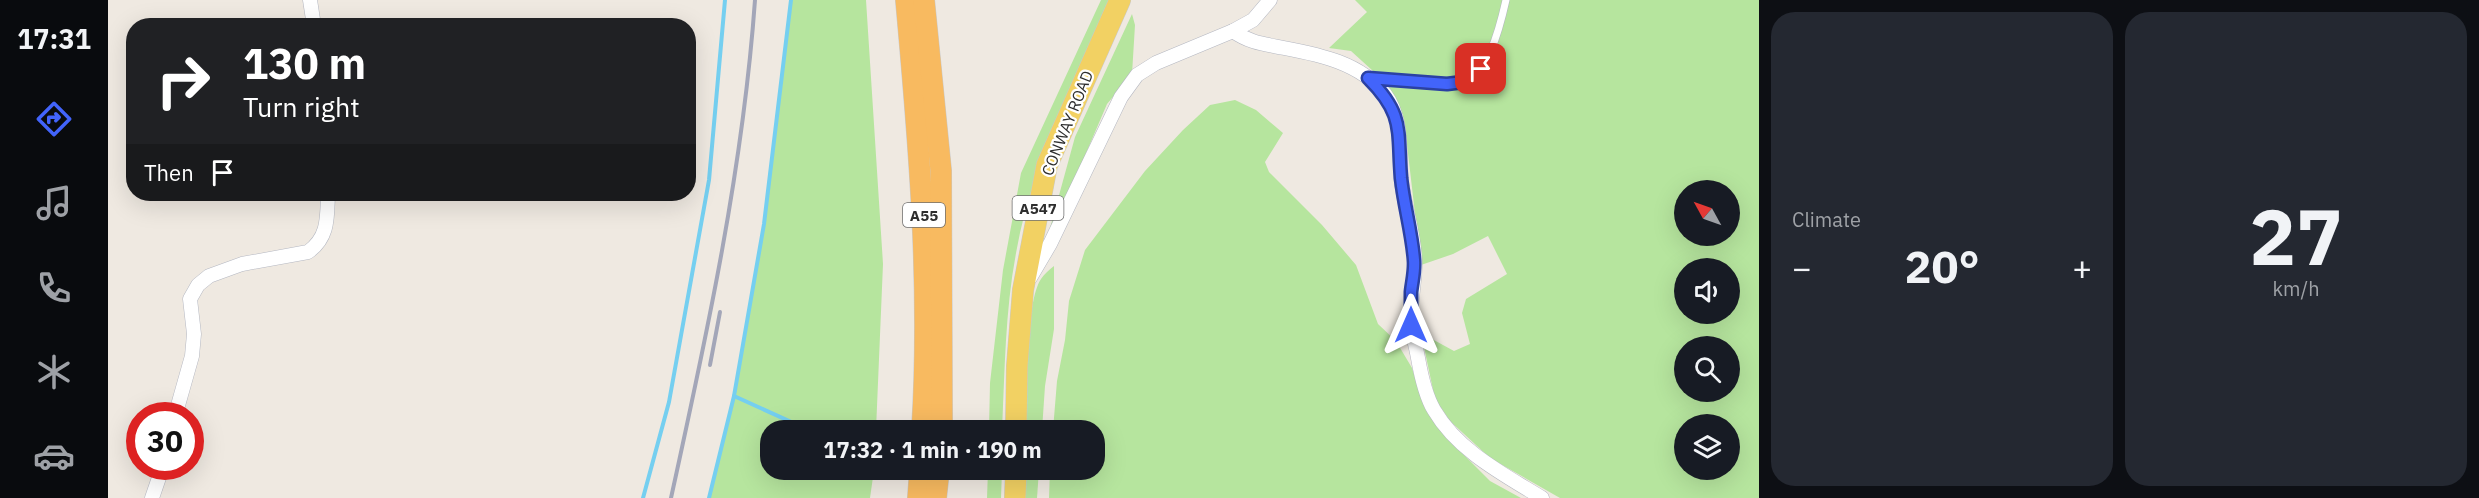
<!DOCTYPE html>
<meta charset="utf-8">
<style>
body{margin:0;font-family:"IBM Plex Sans",sans-serif;background:#242831;color:#f1f3f6;height:100vh;display:flex;flex-direction:column;font-size:22px;white-space:nowrap}
*{box-sizing:border-box;margin:0}
p{font-size:20px;color:#9ea1a6}
.icon{flex:none;width:33px;height:33px;fill:none;stroke:currentColor;stroke-width:2;stroke-linecap:round;stroke-linejoin:round}
.map{position:relative;flex:1;overflow:hidden}
.drawer{display:flex;flex-direction:column;gap:12px;padding:12px;background:#0d0f14;width:720px}
.drawer>*{flex:none}
.banner{position:absolute;left:18px;top:18px;width:570px;height:183px;border-radius:24px;box-shadow:0 6px 24px #0002;background:#202124;color:#fff;overflow:hidden}
.needle{width:39px;rotate:310deg}
.buttons{position:absolute;left:1566px;top:180px;display:grid;gap:12px}
.buttons a{display:grid;place-items:center;width:66px;height:66px;border-radius:50%;background:#171b24;box-shadow:0 6px 24px #0002;font-size:30px}
.speed{position:absolute;left:18px;top:402px;display:flex;gap:12px;font-size:30px;font-weight:700;text-align:center}
.speed>*{display:grid;place-content:center;width:78px;height:78px;border-radius:50%;background:#171b24;box-shadow:0 6px 24px #0002;line-height:1}
.speed .limit{border:9px solid #d22;background:#fff;color:#111}
.pin{position:absolute;display:grid;place-items:center;width:51px;height:51px;color:#fff;margin:-26px;border-radius:12px;box-shadow:0 3px 9px #0006}
.me{position:absolute;width:66px;margin:-33px;rotate:0deg;stroke-linejoin:round;filter:drop-shadow(0 0 4px #0008)}
.turn{display:flex;align-items:center;gap:21px;height:126px;padding:0 18px;font-size:27px}
.turn .icon{width:78px;height:78px;stroke-width:2.5}
.turn b{display:block;font-size:42px;line-height:51px}
.then{display:flex;align-items:center;height:57px;padding:0 18px;background:#0003;gap:12px;font-size:22px}
.big{font-size:45px;font-weight:800;line-height:1.1}
.drawer .tile{flex:1;display:flex;flex-direction:column;justify-content:center;gap:9px;min-width:0;padding:0 21px;border-radius:24px;background:#242831}
.drawer .dial{align-items:center;gap:0}
.dial b{font-size:78px;line-height:1}
.heat{display:flex;justify-content:space-between;align-items:center;font-size:33px;direction:ltr}
.drawer .tiles{flex:1;display:grid;gap:12px;grid-template-columns:repeat(2,1fr)}
.trip{position:absolute;left:652px;top:420px;width:345px;height:60px;border-radius:24px;background:#171b24;box-shadow:0 6px 24px #0002;font-weight:800;line-height:60px;text-align:center}
main{display:flex;flex:1;min-height:0}
.tab-bar{display:flex;flex-direction:column;width:108px;justify-content:space-around;align-items:center;background:#090b0e;color:#9ea1a6}
.tab-bar .icon{width:42px;height:42px}
.tab-bar .active{color:#4264fb}
.tab-bar b{font-size:27px;color:#f1f3f6}
.map>svg:first-child{display:block}
.green{fill:#b6e59e;fill-rule:evenodd}
.lines{fill:none;stroke-linecap:round;stroke-linejoin:round}
.stream{stroke:#75cff0;stroke-width:4}
.service-casing{stroke:#b4b7c1;stroke-width:8}
.minor-casing{stroke:#b4b7c1;stroke-width:15}
.primary-casing{stroke:#c9c9c9;stroke-width:22}
.trunk-casing{stroke:#c9c9c9;stroke-width:22}
.service{stroke:#fff;stroke-width:7}
.minor{stroke:#fff;stroke-width:14}
.primary{stroke:#f2d163;stroke-width:21}
.trunk{stroke:#f8ba60;stroke-width:21}
.rail{stroke:#a3a6b8;stroke-width:4}
.route-casing{stroke:#2b41a3;stroke-width:15}
.route{stroke:#4264fb;stroke-width:10}
.labels{text-anchor:middle;dominant-baseline:central;stroke-width:4.5;stroke-linejoin:round;paint-order:stroke}
.shield{fill:#fff;stroke:#6d6d6d;stroke-width:1.5}
.shield-label{font-size:15px;font-weight:bold;fill:#2e2e2e}
.street-label{font-size:16px;fill:#2e2e2e;stroke:#fff}
</style>
<main>
<nav class="tab-bar">
<b>17:31</b>
<svg class="icon active" aria-label="directions" viewBox="0 0 24 24"><path d="M12 3l9 9-9 9-9-9zM9 14v-3h6M13 9l2 2-2 2"/></svg>
<svg class="icon" aria-label="music" viewBox="0 0 24 24"><path d="M9 18V5l10-2v13"/><circle cx="6" cy="18" r="3"/><circle cx="16" cy="16" r="3"/></svg>
<svg class="icon" aria-label="phone" viewBox="0 0 24 24"><path d="M5 4h4l2 5-3 2q2 4 5 5l2-3 5 2v4C11 20 4 13 5 4z"/></svg>
<svg class="icon" aria-label="climate" viewBox="0 0 24 24"><path d="M12 3v18M4 7l16 10M4 17L20 7"/></svg>
<svg class="icon" aria-label="car" viewBox="0 0 24 24"><path d="M5 17H2v-5l4-1 3-4h7l3 4 3 1v5h-3M9 17h6M6 11h13"/><circle cx="7" cy="17" r="2"/><circle cx="17" cy="17" r="2"/></svg>
</nav>
<div class="map">
<svg width="1651" height="498" viewBox="0 0 1651 498">
<rect width="100%" height="100%" fill="#efe9e1"/>
<!-- green -->
<g class="green">
<polygon points="683,0 758,0 775,264 768,430 663,430 663,470 766,470 762,498 601,498 626,396 656,224"/>
<path d="M993,0H1004C969,80 925,161 909,248C897,308 897,369 894,430H881L882,383L895,270L913,173Z"/>
<path d="M1247,0H1651V498H1452L1382,458L1342,421L1327,399L1313,333L1346,351L1362,344L1354,313L1358,299L1399,274L1380,236L1345,254L1313,265L1296,119L1285,97L1265,71L1243,51L1221,48L1259,12ZM1576,190H1622V236H1576ZM1576,268H1622V314H1576ZM1576,346H1622V392H1576ZM1576,424H1622V470H1576Z"/>
<polygon points="1024,14 1027,25 1024,74 999,104 958,200 942,228 967,137"/>
<polygon points="1127,100 1148,110 1175,133 1157,162 1161,172 1214,225 1248,265 1270,324 1288,341 1304,368 1317,408 1336,435 1382,481 1413,498 941,498 942,470 987,470 987,430 945,430 949,381 957,340 961,301 977,250 1037,171 1075,130 1102,105"/>
<path d="M946,266V329L937,386L934,430H916C917,401 918,300 933,279C936,274 941,270 946,266Z"/>
<polygon points="880,470 894,470 893,498 879,498"/>
<polygon points="914,470 931,470 929,498 914,498"/>
</g>
<g class="lines">
<!-- stream -->
<g class="stream">
<polyline points="626,396 701,430"/>
<polyline points="535,498 561,402 601,180 617,0"/>
<polyline points="601,498 626,396 656,224 683,0"/>
</g>
<defs>
<path id="service" d="M1263,78C1351,81 1374,107 1398,0"/>
<g id="minor">
<polyline points="202,0 206,26"/>
<path d="M1125,31C1142,43 1156,44 1176,48C1213,55 1252,63 1277,94C1295,118 1291,150 1293,178C1296,207 1307,234 1307,263C1307,283 1302,302 1303,322C1304,334 1308,346 1310,358C1313,375 1317,395 1326,410C1350,451 1395,474 1434,498"/>
<polyline points="922,278 942,244 1013,97 1029,75 1048,63 1125,31 1145,20 1162,0"/>
<path d="M67,416L84,356L86,334L82,299L90,285L101,276L134,264L200,252C221,237 219,217 220,194"/>
<polyline points="44,498 55,466"/>
</g>
<g id="primary">
<polyline points="908,430 909,366 915,290 939,165 1012,0"/>
<polyline points="907,498 908,470"/>
</g>
<g id="trunk">
<path d="M798,0C811,144 823,286 814,430"/>
<polyline points="816,0 833,171 834,430"/>
<polyline points="810,498 812,470"/>
<polyline points="828,498 831,470"/>
</g>
</defs>
<!-- service casing -->
<use href="#service" class="service-casing"/>
<!-- minor casing -->
<use href="#minor" class="minor-casing"/>
<!-- primary casing -->
<use href="#primary" class="primary-casing"/>
<!-- trunk casing -->
<use href="#trunk" class="trunk-casing"/>
<!-- service -->
<use href="#service" class="service"/>
<!-- minor -->
<use href="#minor" class="minor"/>
<!-- primary -->
<use href="#primary" class="primary"/>
<!-- trunk -->
<use href="#trunk" class="trunk"/>
<!-- rail -->
<g class="rail">
<polyline points="602,365 612,312"/>
<path d="M563,498C599,334 635,168 647,0"/>
</g>
</g>
<g class="lines">
<defs>
<path id="route" d="M1303,325C1303,314 1303,303 1303,292C1304,282 1307,271 1306,260C1304,233 1296,206 1293,178C1289,130 1297,115 1260,78L1339,84L1355,82L1373,69"/>
</defs>
<!-- route casing -->
<use href="#route" class="route-casing"/>
<!-- route -->
<use href="#route" class="route"/>
</g>
<g class="labels">
<!-- shield labels -->
<g class="shield">
<rect x="904.5" y="196" width="51" height="24" rx="4.5"/>
<rect x="795" y="203" width="42" height="24" rx="4.5"/>
</g>
<g class="shield-label">
<text x="930" y="208">A547</text>
<text x="816" y="215">A55</text>
</g>
<!-- street labels -->
<g class="street-label">
<text transform="translate(959 123) rotate(-68)">CONWAY ROAD</text>
</g>
</g>
</svg>
<div class="buttons">
<a><svg class="needle" viewBox="-14 -14 28 28"><path d="M0-13l5 13h-10z" fill="#e53935"/><path d="M0 13l5-13h-10z" fill="#9ea1a6"/></svg></a>
<a><svg class="icon" aria-label="sound" viewBox="0 0 24 24"><path d="M4 9h4l5-4v14l-5-4H4zM17 9q2 3 0 6"/></svg></a>
<a><svg class="icon" aria-label="search" viewBox="0 0 24 24"><circle cx="10" cy="10" r="6"/><path d="M15 15l6 6"/></svg></a>
<a><svg class="icon" aria-label="layers" viewBox="0 0 24 24"><path d="M12 4l9 5-9 5-9-5zM3 14l9 5 9-5"/></svg></a>
</div>
<div class="speed"><div class="limit">30</div></div>
<div class="pin" style="left:1373px;top:69px;background:#d93025"><svg class="icon" aria-label="arrive" viewBox="0 0 24 24"><path d="M6 21V4h12l-3 4 3 4H6"/></svg></div>
<svg class="me" style="left:1303px;top:325px" viewBox="-20 -20 40 40"><path d="M0-17L14 15 0 8-14 15z" fill="#4264fb" stroke="#fff" stroke-width="4"/></svg>
<div class="trip">17:32 · 1 min · 190 m</div>
<div class="banner">
<div class="turn"><svg class="icon" aria-label="right" viewBox="0 0 24 24"><path d="M7 20v-9h11M14 6l5 5-5 5"/></svg><div><b>130 m</b>Turn right</div></div>
<div class="then">Then<svg class="icon" aria-label="arrive" viewBox="0 0 24 24"><path d="M6 21V4h12l-3 4 3 4H6"/></svg></div>
</div>
</div>
<section class="drawer">
<div class="tiles">
<div class="tile"><p>Climate</p>
<div class="heat"><a>−</a><b class="big">20°</b><a>+</a></div>
</div>
<div class="tile dial"><b>27</b><p>km/h</p></div>
</div>
</section>
</main>
